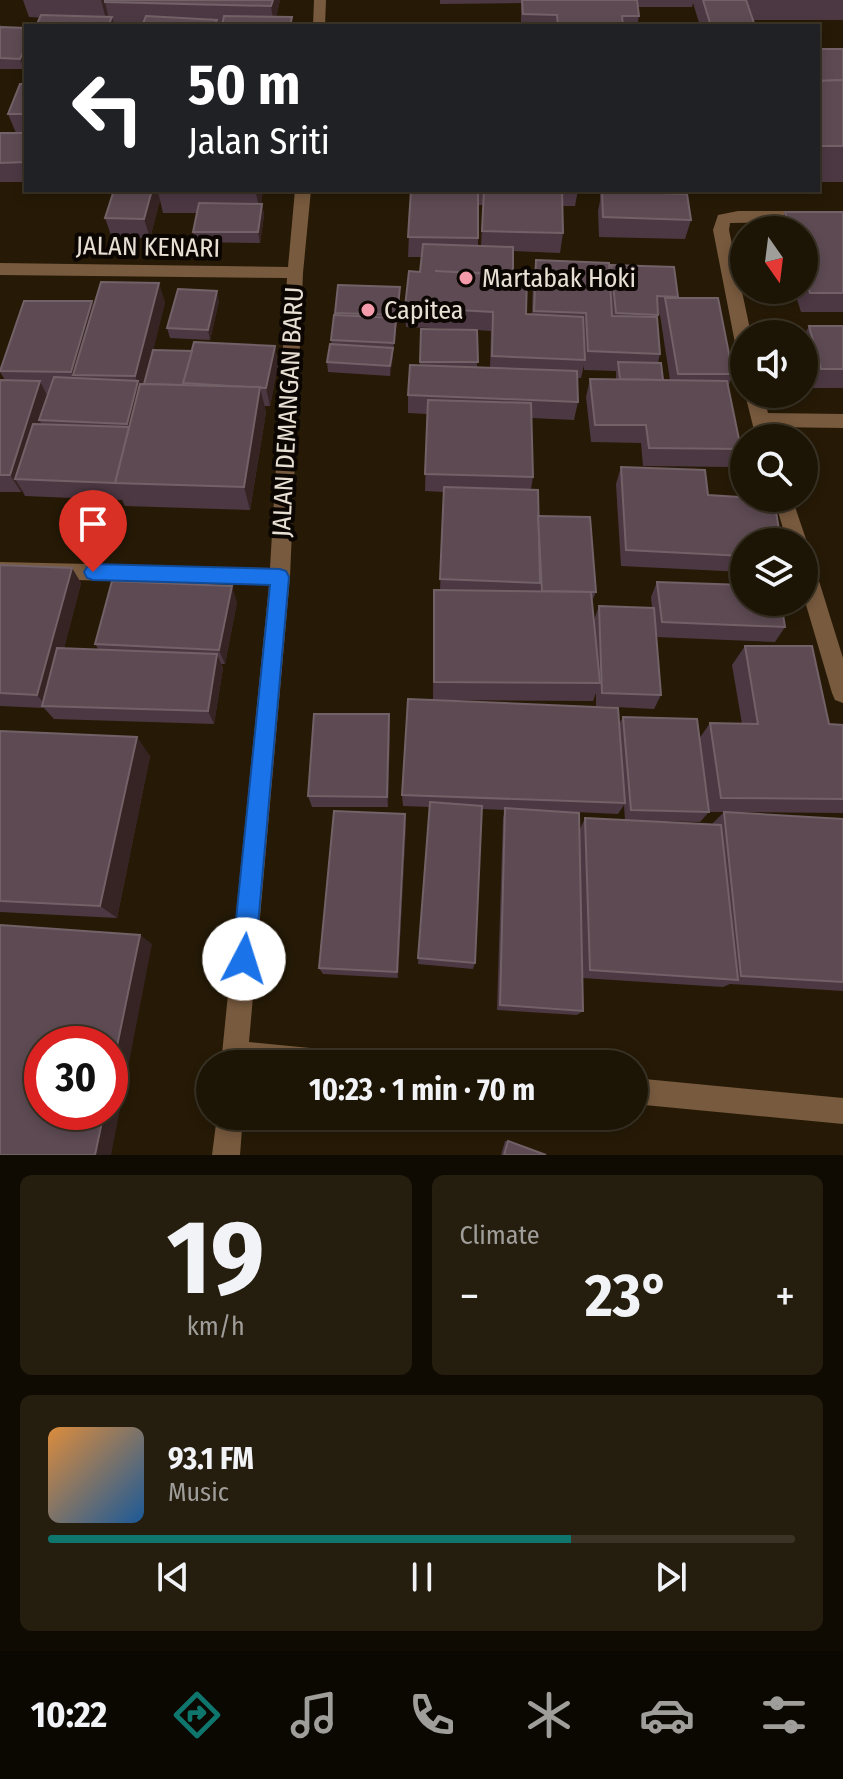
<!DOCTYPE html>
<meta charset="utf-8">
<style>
body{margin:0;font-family:"Fira Sans Condensed",sans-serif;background:#251d0e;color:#f1f3f6;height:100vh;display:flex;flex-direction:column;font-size:30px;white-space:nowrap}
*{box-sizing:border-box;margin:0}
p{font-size:26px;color:#a09e9a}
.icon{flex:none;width:44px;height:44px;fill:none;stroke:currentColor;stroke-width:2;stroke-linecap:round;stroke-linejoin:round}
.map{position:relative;height:1155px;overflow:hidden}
.details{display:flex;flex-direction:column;gap:20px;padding:20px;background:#0f0b02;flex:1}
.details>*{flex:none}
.top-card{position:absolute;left:24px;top:24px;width:796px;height:168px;border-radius:0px;box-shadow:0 4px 12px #0003,0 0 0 2px #3a3326;background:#202124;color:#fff;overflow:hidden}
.needle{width:52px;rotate:166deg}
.tools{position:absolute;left:730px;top:216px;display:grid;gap:16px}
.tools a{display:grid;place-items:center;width:88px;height:88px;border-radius:50%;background:#1c1404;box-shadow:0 4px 12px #0003,0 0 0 2px #3a3326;font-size:40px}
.speed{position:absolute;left:24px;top:1026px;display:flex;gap:16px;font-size:40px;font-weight:700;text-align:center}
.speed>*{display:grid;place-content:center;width:104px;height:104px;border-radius:50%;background:#1c1404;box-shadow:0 4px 12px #0003,0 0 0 2px #3a3326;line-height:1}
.speed .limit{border:12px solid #d22;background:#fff;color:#111}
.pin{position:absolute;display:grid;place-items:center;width:68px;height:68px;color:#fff;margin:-82px -34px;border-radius:50% 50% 50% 0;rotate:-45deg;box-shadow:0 0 8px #0007}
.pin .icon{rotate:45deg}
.me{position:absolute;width:88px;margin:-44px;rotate:5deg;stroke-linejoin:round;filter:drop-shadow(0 0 6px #0008)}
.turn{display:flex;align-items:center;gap:28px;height:168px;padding:0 32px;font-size:36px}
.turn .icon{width:104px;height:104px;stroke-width:2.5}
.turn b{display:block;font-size:56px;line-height:68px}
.big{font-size:60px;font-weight:700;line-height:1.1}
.details .widget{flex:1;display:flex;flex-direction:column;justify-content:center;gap:12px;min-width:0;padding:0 28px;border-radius:12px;background:#251d0e}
.details .dial{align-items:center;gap:0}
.dial b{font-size:104px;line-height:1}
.song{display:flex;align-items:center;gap:24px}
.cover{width:96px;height:96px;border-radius:12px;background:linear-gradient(135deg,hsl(30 70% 55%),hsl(210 70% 35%))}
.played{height:8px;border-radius:4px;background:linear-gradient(90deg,#0f766e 70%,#3a3326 70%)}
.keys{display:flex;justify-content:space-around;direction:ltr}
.heat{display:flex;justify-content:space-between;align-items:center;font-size:44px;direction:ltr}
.details .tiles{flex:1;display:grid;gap:20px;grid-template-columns:1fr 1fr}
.widget:last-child{grid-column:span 2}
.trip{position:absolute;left:196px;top:1050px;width:452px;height:80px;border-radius:40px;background:#1c1404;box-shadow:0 4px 12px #0003,0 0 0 2px #3a3326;font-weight:700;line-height:80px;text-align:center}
.tabs{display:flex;height:128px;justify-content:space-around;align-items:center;background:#0b0802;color:#a09e9a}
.tabs .icon{width:56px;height:56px}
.tabs .selected{color:#0f766e}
.tabs b{font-size:36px;color:#f1f3f6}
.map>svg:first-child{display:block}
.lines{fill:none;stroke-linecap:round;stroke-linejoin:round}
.minor{fill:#785a3e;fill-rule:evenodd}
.wall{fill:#4c3843;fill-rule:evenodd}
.shaded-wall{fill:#362424}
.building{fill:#5d4a53;stroke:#726167;stroke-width:2}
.route{fill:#1a73e8;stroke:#114b97;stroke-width:2}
.poi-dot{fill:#f39aab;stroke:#0b0602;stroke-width:3}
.labels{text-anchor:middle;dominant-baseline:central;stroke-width:8;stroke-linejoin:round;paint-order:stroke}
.street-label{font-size:26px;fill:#e8e0d4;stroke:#0b0602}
.poi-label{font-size:26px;fill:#e8e0d4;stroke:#0b0602;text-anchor:start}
</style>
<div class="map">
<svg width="843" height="1155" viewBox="0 0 843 1155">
<rect width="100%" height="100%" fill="#261a06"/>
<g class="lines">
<!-- minor -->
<g class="minor">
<polygon points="314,0 326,0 325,26 313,26"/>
<polygon points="295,190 311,190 303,273 290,577 249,1042 341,1051 350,1055 354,1064 221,1064 269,585 0,578 0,562 270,568 287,278 0,275 0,263 288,267"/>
<polygon points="738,211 843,211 843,221 730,223 729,230 751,334 744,334 744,349 735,343 713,230 718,215"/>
<polygon points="745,394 763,394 768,413 843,414 843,428 771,427 774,438 756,438"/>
<polygon points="774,498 792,498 807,542 804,548 804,542 787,542"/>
<polygon points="804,557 811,559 814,565 843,658 843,703 835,700 832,693 804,598"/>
<polygon points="634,1078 843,1098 843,1124 634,1104"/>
<polygon points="217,1116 243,1116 240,1155 212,1155"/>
</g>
</g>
<!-- wall -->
<g class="wall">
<polygon points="23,0 280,0 276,17 222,24 113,22 29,17"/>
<polygon points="440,0 843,0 843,20 753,20 755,26 700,26 693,3 692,7 638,7 639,16 637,26 455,26 521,24 521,3 440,4"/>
<polygon points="0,24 1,27 26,28 26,65 24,69 0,69"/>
<rect x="818" y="49" width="25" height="133"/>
<polygon points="26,72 26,182 0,182 0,133 16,133 8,114 23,84 22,81"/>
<polygon points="114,190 263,190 261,204 262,204 264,215 260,243 195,242 193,232 197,213 163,213 160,200 150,238 112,238 105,218"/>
<path d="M411,190H578L575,206H563V233L560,253L513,251V276L526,314L532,315L533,279L536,260L610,274L611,265L678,297V298L733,374L728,387L741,449L733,467L643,466L641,443L591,442L586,397L590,379H616V371L584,370V365L581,378H578V402L574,420L531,418L533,477L531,489L538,516L596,592L592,601L594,620L599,606L652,608L651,597L657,582L785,627L775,642L656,637L661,695L654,709L596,706V693L593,701L438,700L619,724L623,717L699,739L710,723L742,724L732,665L745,646L829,724L843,725V813L724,812L843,819V991L730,984L723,987L582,978L583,1011L577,1015L497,1010L503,818L505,810L481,809L475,963L473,969L418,964L430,807L403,806L402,795L433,700L434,590H440L444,492L425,491L427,414L408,413V395L420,365L421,329H456L406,327L405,307L420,272L422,257H408ZM478,205H483L481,246H478ZM658,315H660L670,380H663L658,363L660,354L657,320ZM477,330L491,331L490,368L477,367ZM624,805L625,820L585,818L580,829L576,812L618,814ZM709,812H724L712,824L656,821L700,822Z"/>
<polygon points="600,190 661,190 662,193 691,220 685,239 599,237 598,211 600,201"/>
<polygon points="785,212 843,212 843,312 801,312 794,290 804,290 804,230 778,230"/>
<polygon points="400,297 390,376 328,372 327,362 331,344 335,313"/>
<polygon points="219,301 210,340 170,338 167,328"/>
<polygon points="165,302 153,350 192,351 275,346 278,365 270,406 264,406 266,412 250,510 125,506 122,500 25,496 22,490 21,492 0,492 0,380 5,380 0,372 0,369 94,306"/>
<polygon points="809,326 843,326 843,388 811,388 804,361 804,336"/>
<polygon points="621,467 708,495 744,542 744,572 621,566 616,484"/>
<polygon points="0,565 72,568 81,583 64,648 99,650 95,644 237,602 225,664 221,664 223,668 214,724 54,719 44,708 0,706"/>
<polygon points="390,727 388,807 312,807 308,796"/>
<polygon points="0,731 150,756 117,918 0,912"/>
<polygon points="406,824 398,978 323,974 319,968"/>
<polygon points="505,1141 508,1141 546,1155 501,1155"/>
</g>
<!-- shaded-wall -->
<g class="shaded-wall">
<polygon points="101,0 114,0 105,2 108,15 106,19"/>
<polygon points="273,0 280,0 274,26 271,6"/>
<polygon points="112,17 115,26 108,26"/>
<polygon points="25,49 26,65 24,69 20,59"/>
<polygon points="152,190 163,190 158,193 160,200 150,238 144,219"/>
<polygon points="257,190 263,190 260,213 256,193"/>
<polygon points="262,204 264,215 260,243 258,232"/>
<polygon points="159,283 165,302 143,392 129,428 127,424 138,383 135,376"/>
<polygon points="217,291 219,301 210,340 208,330"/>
<polygon points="92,301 100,321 73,375 80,391 71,372"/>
<polygon points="275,346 278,365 270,406 266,388"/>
<polygon points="393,348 393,358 390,376 390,366"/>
<polygon points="40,381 49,399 39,420 42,424 15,479 22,490 21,492 10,475"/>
<polygon points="260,387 266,412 250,510 244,487"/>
<polygon points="72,568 81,583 49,706 46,706 37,695"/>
<polygon points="232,586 237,602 225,664 219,650"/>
<polygon points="217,654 223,668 214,724 208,711"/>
<polygon points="389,714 390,727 388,807 387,797"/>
<polygon points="137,737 150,756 117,918 100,906"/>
<polygon points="405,814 406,824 398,978 397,972"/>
<polygon points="140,935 152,944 111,1155 95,1155 104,1112 110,1112 110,1080"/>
</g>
<!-- building -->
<g class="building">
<polygon points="105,0 273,0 271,6 105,2"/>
<polygon points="522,0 637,0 639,16 622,16 623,26 558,26 557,15 523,14"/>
<polygon points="703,0 746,0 755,26 711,26"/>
<polygon points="41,15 112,17 108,26 36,26"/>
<polygon points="146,16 217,20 214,26 142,26"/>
<polygon points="224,16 292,17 290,26 222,26"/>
<polygon points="455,23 524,24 524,26 455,26"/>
<polygon points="1,27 26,28 26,46 20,59 0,58 0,29"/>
<polygon points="818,49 843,49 843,80 818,81"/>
<polygon points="843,80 843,146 818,146 818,81"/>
<polygon points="20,84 26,84 26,114 8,114"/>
<polygon points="0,133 26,133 26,162 0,163"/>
<polygon points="114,190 152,190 144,219 105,218"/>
<polygon points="158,190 257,190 256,193 158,193"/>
<polygon points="411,190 478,190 478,238 408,237"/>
<polygon points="484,190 562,191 563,233 482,231"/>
<polygon points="602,190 661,190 662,193 602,191"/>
<polygon points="602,191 687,194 691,220 603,217"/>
<polygon points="199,203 262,204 258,232 193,232"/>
<polygon points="785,212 843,212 843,293 810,293 804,274 804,230 790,230"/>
<polygon points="423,244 513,247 513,274 435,271 527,276 526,314 583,317 585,360 492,356 493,312 405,307 409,271 420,272"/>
<polygon points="536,260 609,263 612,316 657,317 660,354 588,351 586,313 534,311"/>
<polygon points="611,265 674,267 678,297 657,296 658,315 616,313"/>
<polygon points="101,282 159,283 135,376 73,375"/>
<polygon points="338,285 400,287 397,315 335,313"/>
<polygon points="178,289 217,291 208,330 167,328"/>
<polygon points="665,298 718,298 733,374 678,374"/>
<polygon points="24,301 92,301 71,372 0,371"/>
<polygon points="334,315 396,318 394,343 331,340"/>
<polygon points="809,326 843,326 843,369 821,369"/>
<polygon points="421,329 477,330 478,362 420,362"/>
<polygon points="194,342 275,346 266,388 183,383"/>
<polygon points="330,344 393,348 390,366 327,362"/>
<polygon points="153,350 192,351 183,383 184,385 144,384"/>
<polygon points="618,362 661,363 663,380 620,379"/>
<polygon points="410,365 577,371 578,402 408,395"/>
<polygon points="54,377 138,381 127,424 39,420"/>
<polygon points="590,379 727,381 741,449 649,448 646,425 595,425"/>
<polygon points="0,380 40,381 10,475 0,475"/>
<polygon points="140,384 260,387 244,487 115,483"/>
<polygon points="428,400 531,403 533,477 425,474"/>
<polygon points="33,424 129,427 115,483 15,479"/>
<polygon points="621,467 705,470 708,495 774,499 781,542 744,542 744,556 626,550"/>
<polygon points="444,487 538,490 540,583 440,579"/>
<polygon points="538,516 590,517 596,592 542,591"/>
<polygon points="0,565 72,568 37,695 0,693"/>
<polygon points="112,581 232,586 219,650 95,644"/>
<polygon points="657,582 744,585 744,602 781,602 785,627 662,622"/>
<polygon points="434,590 591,592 600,683 434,682"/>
<polygon points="599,606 654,608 661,695 602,693"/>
<polygon points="745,646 812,646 829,724 843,725 843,799 721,798 710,723 758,724"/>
<polygon points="57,648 217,654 208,711 42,706"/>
<polygon points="408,699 618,708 625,803 402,795"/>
<polygon points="314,714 389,714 387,797 308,796"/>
<polygon points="623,717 697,719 709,812 631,810"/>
<polygon points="0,731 137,737 100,906 0,901"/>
<polygon points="430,802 482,806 475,963 418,958"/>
<polygon points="505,808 579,813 583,1011 500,1005"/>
<polygon points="334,811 405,814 397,972 319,968"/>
<polygon points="724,812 843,819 843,982 741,976"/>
<polygon points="585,818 721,825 738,980 590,970"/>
<polygon points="0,925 140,935 110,1080 110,1044 42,1044 42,1112 104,1112 95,1155 0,1155"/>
<polygon points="508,1141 546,1155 504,1155"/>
</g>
<!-- route -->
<polygon class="route" points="93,564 280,569 286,571 289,577 255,959 252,967 244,970 236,967 232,959 270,585 93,580 87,578 84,572 87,567"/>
<!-- markers -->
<g class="poi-dot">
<circle cx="466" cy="278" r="8"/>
<circle cx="368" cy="310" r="8"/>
</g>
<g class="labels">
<!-- street labels -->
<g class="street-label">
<text transform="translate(148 247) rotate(1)">JALAN KENARI</text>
<text transform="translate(288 412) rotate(-87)">JALAN DEMANGAN BARU</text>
</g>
<!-- poi labels -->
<g class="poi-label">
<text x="482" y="278">Martabak Hoki</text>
<text x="384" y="310">Capitea</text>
</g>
</g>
</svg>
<div class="tools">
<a><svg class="needle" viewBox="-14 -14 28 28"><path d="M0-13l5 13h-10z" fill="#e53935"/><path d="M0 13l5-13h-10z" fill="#a09e9a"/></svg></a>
<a><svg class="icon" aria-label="sound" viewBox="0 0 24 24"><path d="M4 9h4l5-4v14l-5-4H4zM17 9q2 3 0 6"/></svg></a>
<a><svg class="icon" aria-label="search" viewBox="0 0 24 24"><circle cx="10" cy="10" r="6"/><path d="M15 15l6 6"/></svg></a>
<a><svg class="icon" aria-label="layers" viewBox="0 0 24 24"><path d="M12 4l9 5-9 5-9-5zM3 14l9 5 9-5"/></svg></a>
</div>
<div class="speed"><div class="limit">30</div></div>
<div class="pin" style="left:93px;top:572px;background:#d93025"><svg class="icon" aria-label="arrive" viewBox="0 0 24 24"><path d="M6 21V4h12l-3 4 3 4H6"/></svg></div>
<svg class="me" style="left:244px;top:959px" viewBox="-20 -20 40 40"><circle r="19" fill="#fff"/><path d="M0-13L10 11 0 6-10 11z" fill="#1a73e8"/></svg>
<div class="trip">10:23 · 1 min · 70 m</div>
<div class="top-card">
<div class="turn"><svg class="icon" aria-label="left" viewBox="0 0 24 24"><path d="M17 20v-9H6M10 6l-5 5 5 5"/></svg><div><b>50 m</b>Jalan Sriti</div></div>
</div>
</div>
<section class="details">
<div class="tiles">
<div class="widget dial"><b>19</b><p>km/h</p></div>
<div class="widget"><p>Climate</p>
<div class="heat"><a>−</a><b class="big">23°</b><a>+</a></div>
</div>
<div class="widget">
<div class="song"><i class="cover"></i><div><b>93.1 FM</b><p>Music</p></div></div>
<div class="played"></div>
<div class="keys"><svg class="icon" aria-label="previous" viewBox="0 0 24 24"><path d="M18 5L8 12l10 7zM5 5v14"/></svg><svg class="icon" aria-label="pause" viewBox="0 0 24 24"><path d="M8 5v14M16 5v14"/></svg><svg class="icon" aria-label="next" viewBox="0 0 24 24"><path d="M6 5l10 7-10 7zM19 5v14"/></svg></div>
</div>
</div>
</section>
<nav class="tabs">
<b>10:22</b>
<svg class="icon selected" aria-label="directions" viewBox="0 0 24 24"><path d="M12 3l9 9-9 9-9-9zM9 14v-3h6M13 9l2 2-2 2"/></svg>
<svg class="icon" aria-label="music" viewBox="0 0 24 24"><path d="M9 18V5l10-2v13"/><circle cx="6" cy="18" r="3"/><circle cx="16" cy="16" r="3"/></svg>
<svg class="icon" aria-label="phone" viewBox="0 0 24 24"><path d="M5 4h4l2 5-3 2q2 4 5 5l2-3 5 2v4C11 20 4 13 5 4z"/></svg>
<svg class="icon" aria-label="climate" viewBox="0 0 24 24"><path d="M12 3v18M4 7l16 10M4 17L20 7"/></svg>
<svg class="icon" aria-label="car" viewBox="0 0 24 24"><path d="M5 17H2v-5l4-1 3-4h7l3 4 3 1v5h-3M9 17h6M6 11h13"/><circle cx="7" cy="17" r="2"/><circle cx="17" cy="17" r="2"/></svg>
<svg class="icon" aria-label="filters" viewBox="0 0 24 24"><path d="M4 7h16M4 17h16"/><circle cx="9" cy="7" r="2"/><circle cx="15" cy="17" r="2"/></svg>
</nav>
